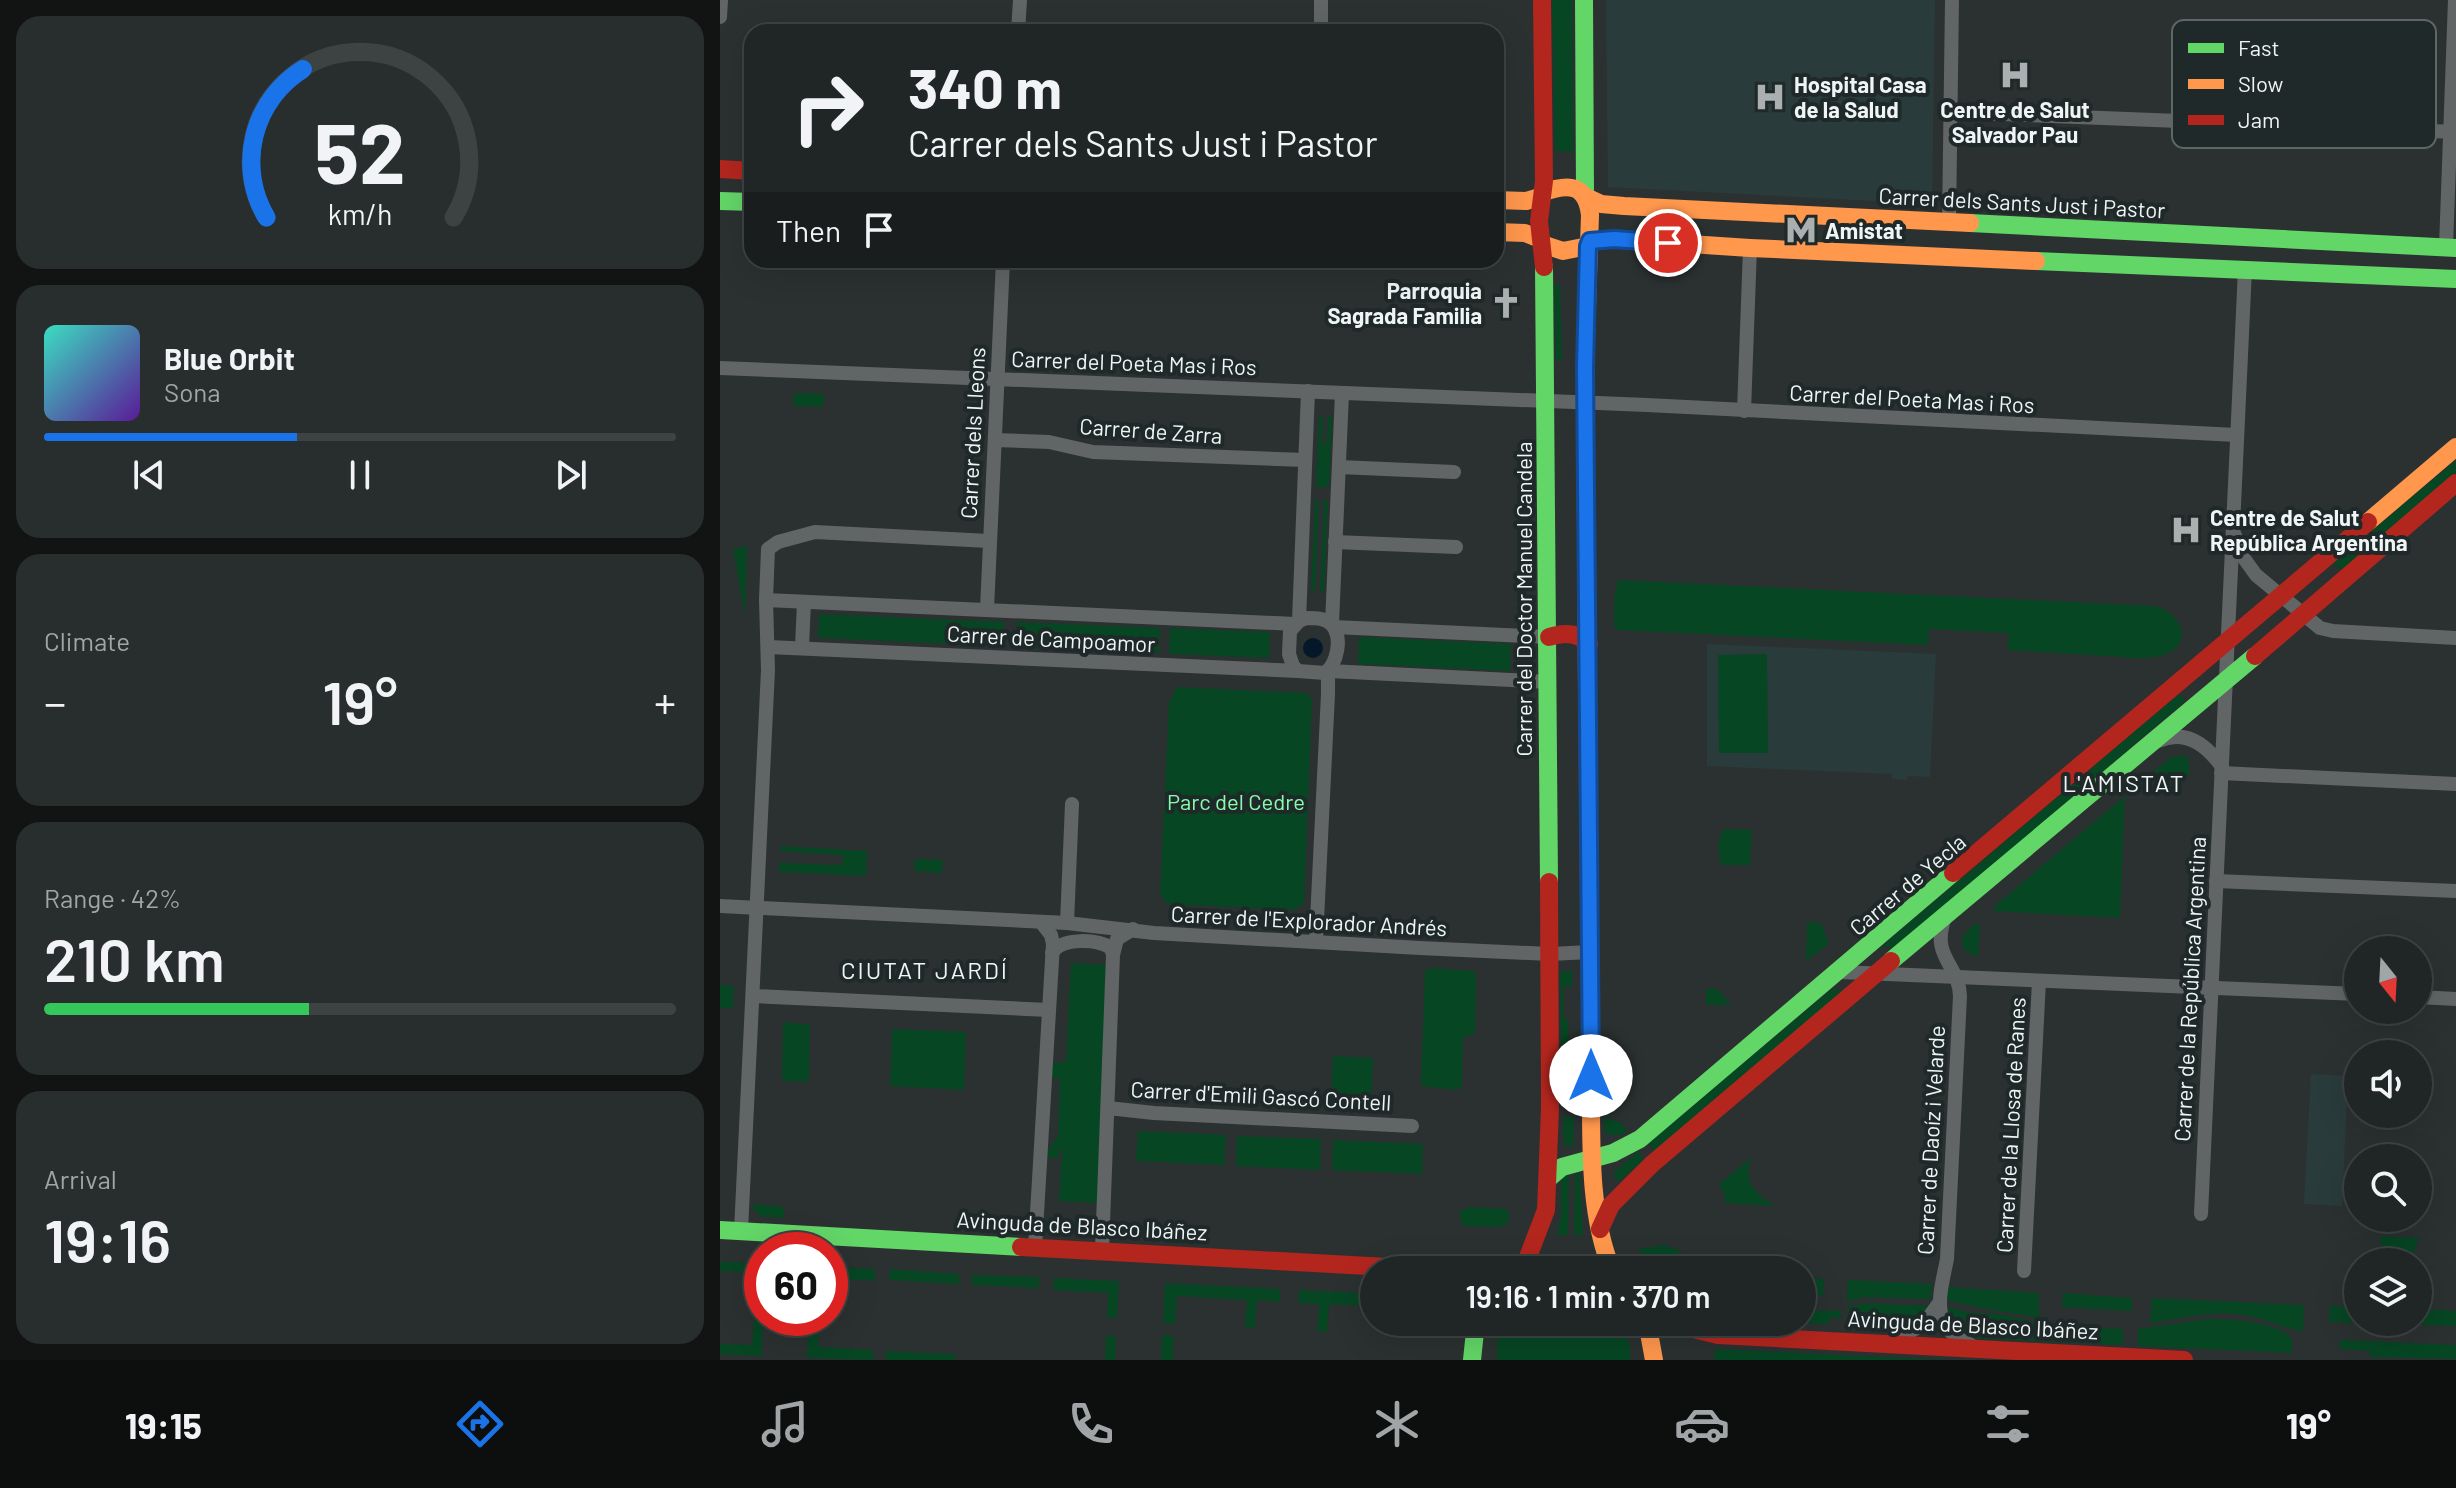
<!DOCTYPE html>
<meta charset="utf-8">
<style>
body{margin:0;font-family:Barlow,sans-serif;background:#282d2d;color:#f1f3f6;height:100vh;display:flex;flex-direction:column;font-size:30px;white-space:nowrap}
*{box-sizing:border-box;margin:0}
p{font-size:26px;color:#a2a5a7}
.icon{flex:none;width:44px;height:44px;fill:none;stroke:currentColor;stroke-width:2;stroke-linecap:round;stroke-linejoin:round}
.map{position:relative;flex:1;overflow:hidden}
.panel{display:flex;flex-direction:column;gap:16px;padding:16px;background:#121414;width:720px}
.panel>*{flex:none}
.hud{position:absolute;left:24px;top:24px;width:760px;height:244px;border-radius:24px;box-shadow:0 8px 32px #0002,0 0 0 2px #3d4242;background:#202525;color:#f1f3f6;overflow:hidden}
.needle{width:52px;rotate:162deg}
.tools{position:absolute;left:1624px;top:936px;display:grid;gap:16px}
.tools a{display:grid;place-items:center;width:88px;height:88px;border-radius:50%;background:#202525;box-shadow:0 8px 32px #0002,0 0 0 2px #3d4242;font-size:40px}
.speed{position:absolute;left:24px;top:1232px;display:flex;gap:16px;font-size:40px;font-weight:700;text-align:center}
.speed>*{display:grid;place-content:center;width:104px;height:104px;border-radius:50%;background:#202525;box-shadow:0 8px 32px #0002,0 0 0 2px #3d4242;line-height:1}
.speed .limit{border:12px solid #d22;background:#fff;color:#111}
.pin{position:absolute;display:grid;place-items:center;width:68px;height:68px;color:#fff;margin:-34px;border:4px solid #fff;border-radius:50%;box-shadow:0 2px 8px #0007}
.me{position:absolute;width:88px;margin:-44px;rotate:0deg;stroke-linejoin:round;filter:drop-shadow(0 0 6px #0008)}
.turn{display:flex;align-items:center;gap:28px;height:168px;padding:0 32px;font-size:36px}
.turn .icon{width:104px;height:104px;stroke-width:2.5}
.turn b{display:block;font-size:56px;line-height:68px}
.then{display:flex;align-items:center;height:76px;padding:0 32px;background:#0003;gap:16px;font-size:30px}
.big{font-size:60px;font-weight:600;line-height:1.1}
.panel .widget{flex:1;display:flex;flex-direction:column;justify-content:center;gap:12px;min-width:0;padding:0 28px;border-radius:24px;background:#282d2d}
.panel .dial{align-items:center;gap:0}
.dial svg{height:208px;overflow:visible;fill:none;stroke:#3d4242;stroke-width:7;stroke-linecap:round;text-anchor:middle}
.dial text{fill:#f1f3f6;stroke:none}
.song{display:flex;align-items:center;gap:24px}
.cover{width:96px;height:96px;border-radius:12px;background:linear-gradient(135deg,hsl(170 70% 55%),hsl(270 70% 35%))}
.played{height:8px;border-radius:4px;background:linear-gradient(90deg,#1a73e8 40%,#3d4242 40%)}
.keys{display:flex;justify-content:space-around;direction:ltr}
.heat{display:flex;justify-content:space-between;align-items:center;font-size:44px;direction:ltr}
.charge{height:12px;border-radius:6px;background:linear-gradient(90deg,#34c759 42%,#3d4242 0)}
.trip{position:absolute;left:640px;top:1256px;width:456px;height:80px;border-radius:40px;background:#202525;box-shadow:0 8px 32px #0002,0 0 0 2px #3d4242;font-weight:600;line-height:80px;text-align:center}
.tabs{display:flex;height:128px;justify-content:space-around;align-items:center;background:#0d0f0f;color:#a2a5a7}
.tabs .icon{width:56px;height:56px}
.tabs .active{color:#1a73e8}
.tabs b{font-size:36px;color:#f1f3f6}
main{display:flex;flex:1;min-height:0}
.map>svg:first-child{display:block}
.built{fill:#2a3b3b}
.green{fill:#064623}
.water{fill:#04182a}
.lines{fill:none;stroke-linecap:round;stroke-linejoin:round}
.street{stroke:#616565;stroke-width:14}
.fast{stroke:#63d668;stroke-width:18}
.slow{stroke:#ff974d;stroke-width:18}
.jam{stroke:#b3261e;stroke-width:18}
.route-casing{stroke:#114b97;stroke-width:20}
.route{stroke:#1a73e8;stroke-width:14}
.labels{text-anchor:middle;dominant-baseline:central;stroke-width:8;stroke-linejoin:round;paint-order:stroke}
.poi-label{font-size:22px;font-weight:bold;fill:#eff5f5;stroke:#202929;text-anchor:start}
.street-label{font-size:22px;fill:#eff5f5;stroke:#202929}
.park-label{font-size:22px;fill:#87fdab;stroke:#202929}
.neighbourhood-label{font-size:24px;letter-spacing:2px;fill:#eff5f5;stroke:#202929}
.key{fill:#202929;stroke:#5e6666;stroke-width:2}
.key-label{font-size:22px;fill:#eff5f5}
</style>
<main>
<section class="panel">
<div class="widget dial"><svg viewBox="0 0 100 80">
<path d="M14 69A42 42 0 1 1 86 69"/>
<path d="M14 69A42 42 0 0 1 28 12" stroke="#1a73e8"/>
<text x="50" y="56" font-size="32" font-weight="700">52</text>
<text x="50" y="72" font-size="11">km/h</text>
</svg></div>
<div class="widget">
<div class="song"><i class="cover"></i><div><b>Blue Orbit</b><p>Sona</p></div></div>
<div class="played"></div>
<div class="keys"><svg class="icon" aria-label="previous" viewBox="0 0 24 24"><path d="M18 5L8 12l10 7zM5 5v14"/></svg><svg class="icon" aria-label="pause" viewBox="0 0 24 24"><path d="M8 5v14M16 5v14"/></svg><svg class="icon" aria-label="next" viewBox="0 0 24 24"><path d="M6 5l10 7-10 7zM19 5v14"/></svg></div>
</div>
<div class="widget"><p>Climate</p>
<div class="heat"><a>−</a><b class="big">19°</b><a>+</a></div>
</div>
<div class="widget"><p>Range · 42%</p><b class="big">210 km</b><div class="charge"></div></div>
<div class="widget"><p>Arrival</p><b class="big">19:16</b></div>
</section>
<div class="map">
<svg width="1736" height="1360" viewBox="0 0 1736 1360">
<rect width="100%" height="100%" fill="#2b3131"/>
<!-- built -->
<g class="built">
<polygon points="886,0 1215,0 1212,204 888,187"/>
<polygon points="987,644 1216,654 1210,777 1188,776 1187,780 1172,779 1172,774 987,766"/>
<polygon points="1591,1074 1628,1076 1622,1206 1584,1204"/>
</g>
<!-- green -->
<g class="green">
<polygon points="832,0 852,0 853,152 835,151"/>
<polygon points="834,285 840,285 842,360 836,360"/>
<polygon points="74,393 104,394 103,407 73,406"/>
<polygon points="599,416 603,416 602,443 606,444 608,416 612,416 609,487 596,487"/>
<polygon points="1736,460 1736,473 1623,569 1612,565"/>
<polygon points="595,500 599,500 595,591 591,591"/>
<polygon points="604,500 608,500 604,592 600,591"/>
<polygon points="27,546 27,551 25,617 13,549"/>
<path d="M899,580L1434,606C1462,611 1475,645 1443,655C1426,661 1405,657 1387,656C1354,654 1321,652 1288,650L1289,633L1209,629L1208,645L897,630L894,626C895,612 892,592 899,580Z"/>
<polygon points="99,614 284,622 283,646 98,638"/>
<polygon points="297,622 440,628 439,653 296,647"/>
<polygon points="450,628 550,632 549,658 449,654"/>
<polygon points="639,637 791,644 790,671 638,664"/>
<polygon points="1047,654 1048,753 999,753 998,655"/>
<polygon points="457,687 587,693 592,700 584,903 574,910 448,904 440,895 449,702"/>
<polygon points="1459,694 1465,701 1176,948 1162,946"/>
<polygon points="1465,755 1469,760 1469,776 1433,772 1451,757"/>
<polygon points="1405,796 1400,918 1273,911 1276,905"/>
<polygon points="1003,829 1032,830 1030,865 1001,865 998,845"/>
<polygon points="60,846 147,851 146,876 59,872 59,863 122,865 123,855 60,851"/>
<polygon points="195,859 223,860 222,873 194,871"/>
<polygon points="1087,922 1101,923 1109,944 1086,961"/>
<path d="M1255,924L1260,925L1258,957L1244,950C1238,938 1246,931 1255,924Z"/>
<polygon points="351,963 390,965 379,1203 339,1201 342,1150 339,1150 338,1158 327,1158 328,1151 338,1135 340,1079 332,1078 332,1063 346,1062"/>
<polygon points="709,968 753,971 756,974 755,1033 743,1038 742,1086 736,1090 701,1086 705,972"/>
<polygon points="852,971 852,986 843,987 844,1019 848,1020 849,1061 845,1062 846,1102 842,1102 840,972"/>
<polygon points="0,985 14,986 13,1008 0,1008"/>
<polygon points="986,989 997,989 1011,1005 986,1005"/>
<polygon points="1112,989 1125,991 933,1152 929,1142"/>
<polygon points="66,1022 90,1025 89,1078 86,1082 64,1081 62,1078 63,1025"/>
<polygon points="172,1029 246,1032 244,1090 170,1086"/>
<polygon points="613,1056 653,1058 651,1102 611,1101"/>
<polygon points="843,1117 854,1117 853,1147 844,1145"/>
<polygon points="883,1117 899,1122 908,1130 902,1135 888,1135 885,1131"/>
<polygon points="418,1131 506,1135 504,1165 416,1161"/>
<polygon points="517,1136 601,1139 600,1170 516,1166"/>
<polygon points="613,1140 703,1144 702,1174 612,1170"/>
<polygon points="919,1151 923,1161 897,1182 893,1173"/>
<path d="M1032,1157C1021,1181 1036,1195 1056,1206L1005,1203L1004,1193L999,1184Z"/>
<polygon points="860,1173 863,1235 854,1235 855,1174"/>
<polygon points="849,1174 848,1235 837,1235 841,1215 841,1181 844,1176"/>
<path d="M32,1204L60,1206L64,1209V1218C50,1217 37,1220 32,1204Z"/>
<polygon points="747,1207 788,1209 789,1222 780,1227 743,1226 739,1213"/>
<polygon points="323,1219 378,1221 375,1227 366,1231 329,1229"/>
<path d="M1660,1236L1698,1238C1696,1258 1678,1266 1663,1252Z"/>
<polygon points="944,1245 960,1251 972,1270 932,1270 919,1249"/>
<polygon points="0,1262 42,1263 42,1301 35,1301 36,1273 0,1271"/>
<polygon points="110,1267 155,1269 155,1281 110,1279"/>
<polygon points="170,1269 239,1274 239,1284 169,1280"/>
<polygon points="252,1275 319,1277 319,1288 252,1285"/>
<polygon points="1082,1277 1104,1279 1103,1296 1082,1295"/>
<polygon points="334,1278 399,1281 397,1318 387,1318 388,1293 333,1290"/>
<polygon points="1128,1280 1212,1284 1211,1299 1144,1297 1127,1302"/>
<polygon points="445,1283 560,1289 560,1302 537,1300 535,1328 525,1327 527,1300 457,1296 455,1324 443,1323"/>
<path d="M1227,1287L1319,1293V1318C1288,1312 1257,1309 1227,1300Z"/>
<polygon points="579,1290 654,1294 654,1306 609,1304 607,1332 597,1331 599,1304 578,1303"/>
<polygon points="1343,1293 1412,1298 1412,1311 1342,1307"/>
<path d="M1432,1298L1584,1305L1583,1331C1563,1329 1544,1318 1523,1315C1492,1310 1461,1319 1430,1323Z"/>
<path d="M1146,1303L1210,1306C1200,1337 1153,1326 1128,1324V1307Z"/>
<polygon points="1610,1306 1638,1307 1638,1322 1698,1322 1698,1309 1736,1311 1736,1326 1609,1322"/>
<polygon points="1228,1307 1253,1313 1277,1314 1332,1325 1403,1329 1403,1345 1252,1338 1234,1328"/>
<polygon points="1082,1310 1121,1311 1121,1318 1109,1318 1109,1324 1050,1322 1082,1322"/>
<polygon points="34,1317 43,1318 42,1356 0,1354 0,1344 32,1345"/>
<path d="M1488,1319C1510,1319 1558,1321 1572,1339V1353L1418,1346V1329Z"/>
<polygon points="89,1321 99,1322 98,1347 153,1350 153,1360 87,1358"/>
<path d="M784,1322H900C907,1334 912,1346 910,1360H777V1332Z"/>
<polygon points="442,1335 454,1336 453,1360 441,1360"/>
<polygon points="386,1336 396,1336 395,1360 385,1360"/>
<polygon points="1620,1340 1736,1345 1736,1359 1650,1357 1650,1351 1620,1349"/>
<polygon points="995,1349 1227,1360 994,1360"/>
<polygon points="166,1351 235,1354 235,1360 166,1360"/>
</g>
<!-- water -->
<circle class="water" cx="593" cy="648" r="10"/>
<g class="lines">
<!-- street -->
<g class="street">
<polyline points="601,0 601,32"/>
<polyline points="0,17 1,0"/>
<polyline points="298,32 300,0"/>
<polyline points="1230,112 1736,132"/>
<polyline points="1229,222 1232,0"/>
<polyline points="1726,247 1735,0"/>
<polyline points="0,368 927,405 1516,435"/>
<polyline points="1024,411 1030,248"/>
<polyline points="275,440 329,442 373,452 585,460"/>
<polyline points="619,467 734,472"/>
<polyline points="1514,533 1523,557 1536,575 1600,628 1613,631 1736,638"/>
<polyline points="615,542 736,547"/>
<polyline points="46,600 575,624"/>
<polyline points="267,609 283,260"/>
<path d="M587,618C596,618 606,618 612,625C623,638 617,664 605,673L578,671L573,666L569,654L570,631L579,621Z"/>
<polyline points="579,621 588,391"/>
<polyline points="612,624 622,393"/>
<polyline points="614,627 829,637"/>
<polyline points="48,647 578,671"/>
<polyline points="82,647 84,602"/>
<polyline points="609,671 829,682"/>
<path d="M1438,741C1465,729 1486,744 1502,767"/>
<polyline points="1501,773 1736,784"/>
<polyline points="1496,881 1736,891"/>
<polyline points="0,906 347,923 434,933 700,948 830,954 870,952"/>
<path d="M1225,917C1210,958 1239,963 1240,996L1227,1259C1220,1295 1208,1327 1251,1345"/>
<polyline points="347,923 352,804"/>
<polyline points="596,941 608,694 608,678 605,673"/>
<path d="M332,953C342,937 377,939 391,948L393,955"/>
<polyline points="1120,972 1638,994"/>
<polyline points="34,996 329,1010"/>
<polyline points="1698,997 1736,999"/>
<polyline points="388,1108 434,1113 692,1126"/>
<polyline points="1481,1214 1525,269"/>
<polyline points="21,1231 48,670 46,600 48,549 58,542 95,532 269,541"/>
<polyline points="315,1247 333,944 331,935 321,922"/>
<polyline points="382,1250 393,955 397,939 413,929"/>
<polyline points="1304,1271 1319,981"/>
<polyline points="1171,1341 1203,1325 1219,1303"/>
</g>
<!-- fast -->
<g class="fast">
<polyline points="864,0 865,193"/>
<polyline points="0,201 32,202"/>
<polyline points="1250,223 1736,248"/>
<polyline points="1316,261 1736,279"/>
<polyline points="824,267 829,882"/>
<polyline points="1171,961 1535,656"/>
<polyline points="828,1179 842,1167 893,1153 920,1139 1233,873"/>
<polyline points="0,1230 301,1247"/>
<polyline points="752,1360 756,1322"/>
</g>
<!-- slow -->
<g class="slow">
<path d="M822,193C849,183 866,184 870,215L865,368L867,688"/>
<polyline points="868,198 881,204 904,206 1250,223"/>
<polyline points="776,200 806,201 820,197"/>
<polyline points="776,232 805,233 820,239"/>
<polyline points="870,241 894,239 1030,248 1316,261"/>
<polyline points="822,244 843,251 868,246"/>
<polyline points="1648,522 1736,447"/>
<path d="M871,1103C871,1156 871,1221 892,1270"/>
<polyline points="927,1322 934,1360"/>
</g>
<!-- jam -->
<g class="jam">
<polyline points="822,0 824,181 819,221 824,267"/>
<polyline points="0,169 32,171"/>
<path d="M829,637C844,632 858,632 869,644"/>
<polyline points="1535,656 1736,483"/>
<polyline points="867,688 871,1103"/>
<polyline points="1233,873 1648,522"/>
<polyline points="880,1229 891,1205 932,1164 1171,961"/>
<polyline points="301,1247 721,1270"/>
<polyline points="803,1270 826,1210 830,1108 829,882"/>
<polyline points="945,1322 998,1335 1464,1360"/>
</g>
</g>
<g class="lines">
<defs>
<polyline id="route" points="871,1076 865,368 868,246 870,241 894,239 948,243"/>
</defs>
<!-- route casing -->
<use href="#route" class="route-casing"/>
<!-- route -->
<use href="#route" class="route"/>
</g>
<!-- icons -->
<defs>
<symbol id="hospital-bare" viewBox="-9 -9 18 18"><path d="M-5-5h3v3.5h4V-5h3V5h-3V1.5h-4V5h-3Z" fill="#aab0b0" stroke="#202929" stroke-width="2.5" paint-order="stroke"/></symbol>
<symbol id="metro-bare" viewBox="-9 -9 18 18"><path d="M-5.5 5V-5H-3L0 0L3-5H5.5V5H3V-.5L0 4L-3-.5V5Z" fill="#aab0b0" stroke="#202929" stroke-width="2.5" paint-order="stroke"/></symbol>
<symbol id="church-bare" viewBox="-9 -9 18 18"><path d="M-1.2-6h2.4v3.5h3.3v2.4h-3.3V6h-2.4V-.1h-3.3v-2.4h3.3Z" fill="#aab0b0" stroke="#202929" stroke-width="2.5" paint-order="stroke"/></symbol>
</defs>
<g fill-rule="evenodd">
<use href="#hospital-bare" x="1273" y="53" width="44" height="44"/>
<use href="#hospital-bare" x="1028" y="75" width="44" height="44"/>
<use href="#metro-bare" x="1059" y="208" width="44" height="44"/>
<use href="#church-bare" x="764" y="281" width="44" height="44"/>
<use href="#hospital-bare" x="1444" y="508" width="44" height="44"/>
</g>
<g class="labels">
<!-- poi labels -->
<g class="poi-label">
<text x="1074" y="84">Hospital Casa<tspan x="1074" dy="25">de la Salud</tspan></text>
<text x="1295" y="109" text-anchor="middle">Centre de Salut<tspan x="1295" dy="25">Salvador Pau</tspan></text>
<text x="1105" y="230">Amistat</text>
<text x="762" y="290" text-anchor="end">Parroquia<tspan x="762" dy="25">Sagrada Familia</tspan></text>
<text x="1490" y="517">Centre de Salut<tspan x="1490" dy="25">República Argentina</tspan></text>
</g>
<!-- street labels -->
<g class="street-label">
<text transform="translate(1302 202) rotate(3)">Carrer dels Sants Just i Pastor</text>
<text transform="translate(414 362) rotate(2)">Carrer del Poeta Mas i Ros</text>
<text transform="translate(1192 398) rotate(3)">Carrer del Poeta Mas i Ros</text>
<text transform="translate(431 430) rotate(4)">Carrer de Zarra</text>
<text transform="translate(252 433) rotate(-87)">Carrer dels Lleons</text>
<text transform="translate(803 599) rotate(-90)">Carrer del Doctor Manuel Candela</text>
<text transform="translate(331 638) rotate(3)">Carrer de Campoamor</text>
<text transform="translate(1187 884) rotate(-40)">Carrer de Yecla</text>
<text transform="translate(589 920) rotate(3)">Carrer de l'Explorador Andrés</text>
<text transform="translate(1469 989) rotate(-87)">Carrer de la República Argentina</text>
<text transform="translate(541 1095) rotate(3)">Carrer d'Emili Gascó Contell</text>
<text transform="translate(1290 1125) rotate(-87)">Carrer de la Llosa de Ranes</text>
<text transform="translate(1210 1140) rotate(-87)">Carrer de Daoíz i Velarde</text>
<text transform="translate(362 1225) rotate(3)">Avinguda de Blasco Ibáñez</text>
<text transform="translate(1253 1324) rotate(3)">Avinguda de Blasco Ibáñez</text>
</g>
<!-- park labels -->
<g class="park-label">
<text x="516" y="801">Parc del Cedre</text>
</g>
<!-- neighbourhood labels -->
<g class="neighbourhood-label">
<text x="1404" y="782">L'AMISTAT</text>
<text x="205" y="969">CIUTAT JARDÍ</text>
</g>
</g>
<!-- legend -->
<rect x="1452" y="20" width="264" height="128" rx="12" class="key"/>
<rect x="1468" y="43" width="36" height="10" fill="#63d668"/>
<rect x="1468" y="79" width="36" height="10" fill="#ff974d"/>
<rect x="1468" y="115" width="36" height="10" fill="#b3261e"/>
<g class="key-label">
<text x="1518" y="56">Fast</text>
<text x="1518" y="92">Slow</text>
<text x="1518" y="128">Jam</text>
</g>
</svg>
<div class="tools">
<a><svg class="needle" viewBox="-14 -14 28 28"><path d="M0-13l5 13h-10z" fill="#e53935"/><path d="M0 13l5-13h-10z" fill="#a2a5a7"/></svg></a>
<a><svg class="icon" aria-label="sound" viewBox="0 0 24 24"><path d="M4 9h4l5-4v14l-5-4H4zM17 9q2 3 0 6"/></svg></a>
<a><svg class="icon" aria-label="search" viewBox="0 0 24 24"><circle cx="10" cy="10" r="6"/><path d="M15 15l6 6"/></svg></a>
<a><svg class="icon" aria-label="layers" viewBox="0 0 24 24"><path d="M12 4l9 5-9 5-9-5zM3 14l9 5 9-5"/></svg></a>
</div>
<div class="speed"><div class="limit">60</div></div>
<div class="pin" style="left:948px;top:243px;background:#d93025"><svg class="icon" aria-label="arrive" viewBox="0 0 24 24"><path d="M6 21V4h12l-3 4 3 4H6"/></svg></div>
<svg class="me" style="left:871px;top:1076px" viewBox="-20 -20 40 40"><circle r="19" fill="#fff"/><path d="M0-13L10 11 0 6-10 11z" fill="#1a73e8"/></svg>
<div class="trip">19:16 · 1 min · 370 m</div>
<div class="hud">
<div class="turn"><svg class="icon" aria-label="right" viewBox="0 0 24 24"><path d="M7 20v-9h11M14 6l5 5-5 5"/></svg><div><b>340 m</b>Carrer dels Sants Just i Pastor</div></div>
<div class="then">Then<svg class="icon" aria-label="arrive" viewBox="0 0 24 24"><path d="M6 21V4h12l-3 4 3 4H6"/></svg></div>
</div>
</div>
</main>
<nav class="tabs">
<b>19:15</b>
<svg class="icon active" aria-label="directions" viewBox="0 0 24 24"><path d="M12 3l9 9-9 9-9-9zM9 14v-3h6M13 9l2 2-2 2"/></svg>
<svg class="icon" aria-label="music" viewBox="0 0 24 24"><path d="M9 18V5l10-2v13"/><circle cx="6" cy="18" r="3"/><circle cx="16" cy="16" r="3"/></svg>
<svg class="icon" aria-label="phone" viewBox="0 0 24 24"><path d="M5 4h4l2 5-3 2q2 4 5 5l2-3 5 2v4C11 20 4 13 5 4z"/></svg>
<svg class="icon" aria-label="climate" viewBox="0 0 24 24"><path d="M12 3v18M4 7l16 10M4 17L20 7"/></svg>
<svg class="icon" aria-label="car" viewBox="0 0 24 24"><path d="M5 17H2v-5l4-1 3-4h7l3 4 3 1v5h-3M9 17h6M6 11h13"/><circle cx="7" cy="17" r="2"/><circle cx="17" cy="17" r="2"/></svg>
<svg class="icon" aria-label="filters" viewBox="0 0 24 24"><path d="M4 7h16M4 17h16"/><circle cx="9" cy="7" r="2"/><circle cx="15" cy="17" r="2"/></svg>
<b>19°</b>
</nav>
